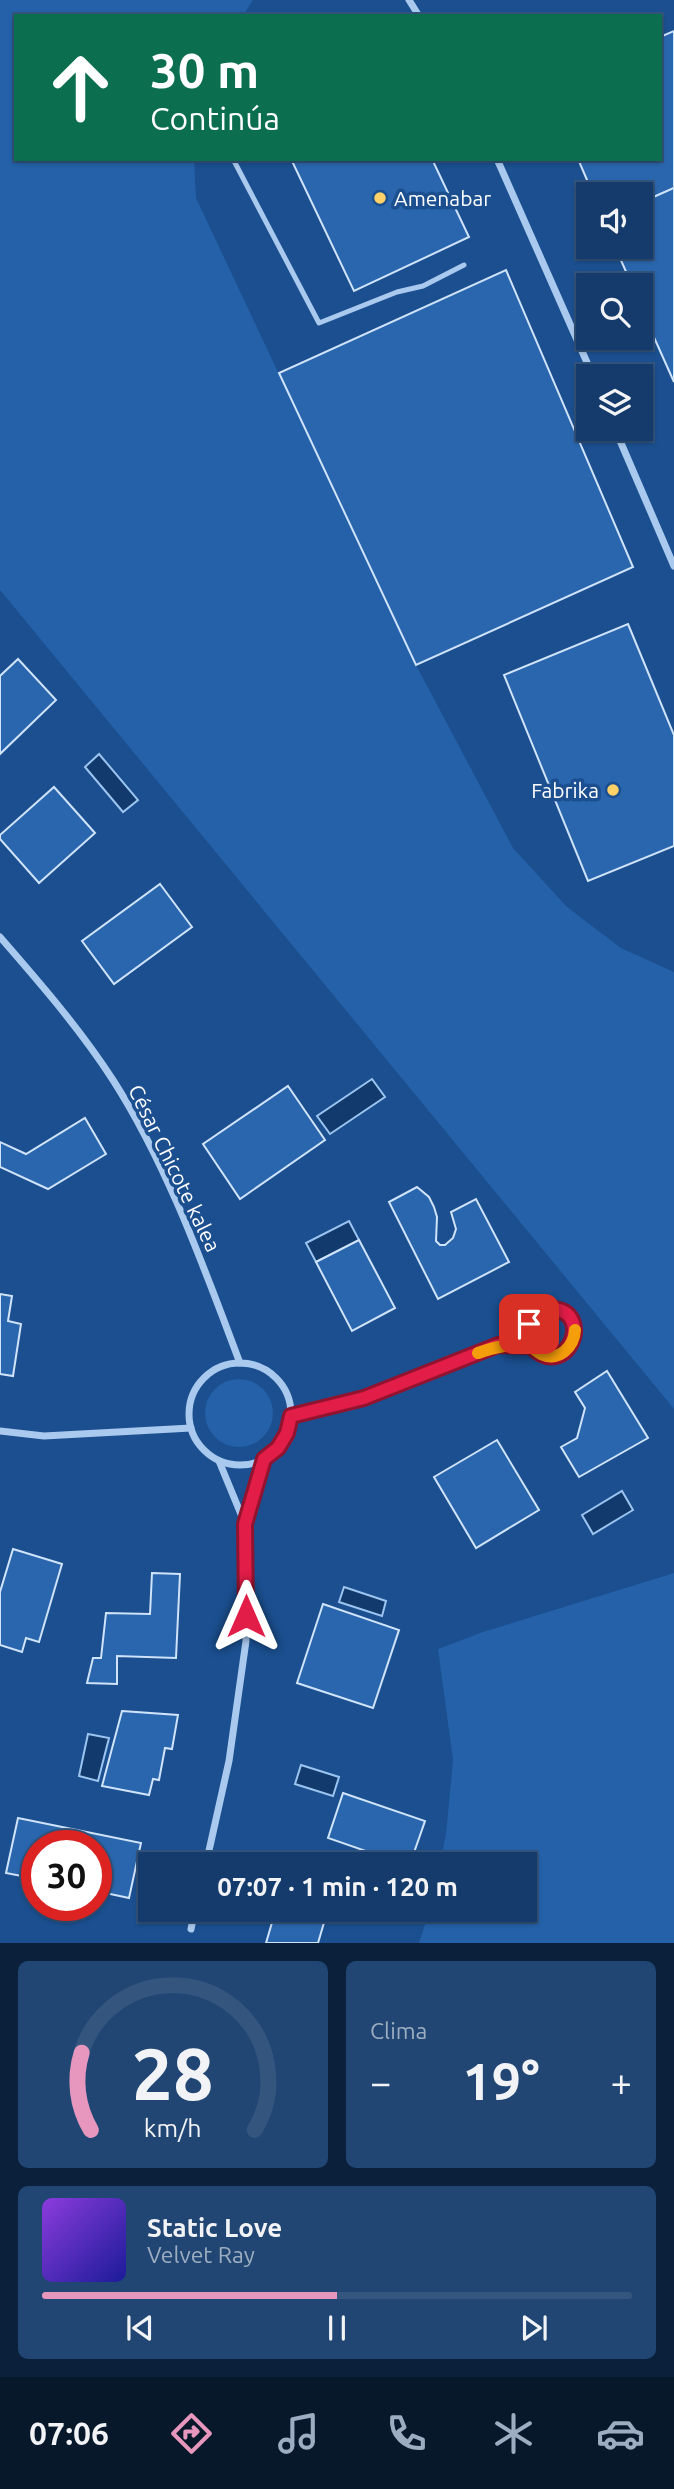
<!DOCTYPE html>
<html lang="es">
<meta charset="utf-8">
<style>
body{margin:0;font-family:Ubuntu,sans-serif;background:#214673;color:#f1f3f6;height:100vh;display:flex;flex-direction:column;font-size:26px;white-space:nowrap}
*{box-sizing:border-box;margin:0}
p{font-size:23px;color:#9dadc1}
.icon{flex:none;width:38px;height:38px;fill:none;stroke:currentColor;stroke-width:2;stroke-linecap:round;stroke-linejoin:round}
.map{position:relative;height:1943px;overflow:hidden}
.drawer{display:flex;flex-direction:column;gap:18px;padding:18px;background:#0b203b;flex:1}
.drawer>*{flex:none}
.hud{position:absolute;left:14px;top:14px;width:648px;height:147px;border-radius:0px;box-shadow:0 2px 5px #0004,0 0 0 2px #33557e;background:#0b6e4f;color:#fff;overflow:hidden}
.controls{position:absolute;left:576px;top:182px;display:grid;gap:14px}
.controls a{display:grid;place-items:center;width:77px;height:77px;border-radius:0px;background:#143b6b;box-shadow:0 2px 5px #0004,0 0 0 2px #33557e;font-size:35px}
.speed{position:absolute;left:21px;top:1830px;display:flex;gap:14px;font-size:35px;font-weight:700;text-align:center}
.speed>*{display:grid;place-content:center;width:91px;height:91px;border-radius:50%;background:#143b6b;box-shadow:0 2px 5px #0004,0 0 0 2px #33557e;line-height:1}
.speed .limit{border:10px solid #d22;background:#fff;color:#111}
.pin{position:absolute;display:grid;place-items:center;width:60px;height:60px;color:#fff;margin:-30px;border-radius:14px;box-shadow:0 4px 10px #0006}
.me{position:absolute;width:77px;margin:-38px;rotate:0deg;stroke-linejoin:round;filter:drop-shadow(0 0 5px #0008)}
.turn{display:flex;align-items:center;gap:24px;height:147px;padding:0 21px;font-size:32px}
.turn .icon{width:91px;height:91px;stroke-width:2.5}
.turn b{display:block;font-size:49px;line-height:60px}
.big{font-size:52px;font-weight:700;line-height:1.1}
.drawer .tile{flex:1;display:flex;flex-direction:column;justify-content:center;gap:10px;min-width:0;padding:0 24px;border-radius:10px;background:#214673}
.drawer .dial{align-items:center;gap:0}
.dial svg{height:182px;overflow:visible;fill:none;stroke:#33557e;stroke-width:7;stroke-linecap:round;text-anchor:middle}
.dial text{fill:#f1f3f6;stroke:none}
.song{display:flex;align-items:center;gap:21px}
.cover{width:84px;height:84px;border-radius:10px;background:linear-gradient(135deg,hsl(270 70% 55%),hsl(240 70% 35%))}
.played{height:7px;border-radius:4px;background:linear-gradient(90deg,#e797bd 50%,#33557e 50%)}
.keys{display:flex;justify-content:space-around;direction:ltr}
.heat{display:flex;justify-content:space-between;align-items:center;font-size:38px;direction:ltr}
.drawer .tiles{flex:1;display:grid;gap:18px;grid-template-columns:1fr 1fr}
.tile:last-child{grid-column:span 2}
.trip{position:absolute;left:138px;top:1852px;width:399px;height:70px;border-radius:0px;background:#143b6b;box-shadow:0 2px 5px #0004,0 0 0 2px #33557e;font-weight:700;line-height:70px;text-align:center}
.tab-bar{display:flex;height:112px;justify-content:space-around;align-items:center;background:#08182b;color:#9dadc1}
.tab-bar .icon{width:49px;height:49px}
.tab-bar .selected{color:#e797bd}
.tab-bar b{font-size:32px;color:#f1f3f6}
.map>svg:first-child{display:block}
.green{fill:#2461a8}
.water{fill:#123a6d;stroke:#9cc4f0;stroke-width:2}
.building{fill:#2a66ad;stroke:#cfe3fa;stroke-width:2}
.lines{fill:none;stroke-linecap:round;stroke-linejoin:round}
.lane{stroke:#a9c9ee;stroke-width:5}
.street{stroke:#a9c9ee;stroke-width:7}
.route-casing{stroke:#92132f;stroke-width:18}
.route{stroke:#e11d48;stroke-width:12}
.slow{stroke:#f59e0b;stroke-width:12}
.poi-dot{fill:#ffd166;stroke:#1b4f8f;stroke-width:2.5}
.labels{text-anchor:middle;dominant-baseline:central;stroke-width:7;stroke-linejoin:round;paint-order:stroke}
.poi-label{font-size:21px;fill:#fff;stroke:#1b4f8f;text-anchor:start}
.street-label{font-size:21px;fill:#fff;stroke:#1b4f8f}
</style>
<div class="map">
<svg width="674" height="1943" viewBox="0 0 674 1943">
<rect width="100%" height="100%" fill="#1b4f8f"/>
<!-- green -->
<g class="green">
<polygon points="0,0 253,0 243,16 16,16 16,159 194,159 196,198 416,665 513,848 567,907 621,948 674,972 674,1409 0,590"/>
<circle cx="239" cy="1413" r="34"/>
<polygon points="674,1573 674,1943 419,1943 430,1909 525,1909 525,1864 440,1864 446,1834 453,1760 438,1649 483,1632"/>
</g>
<!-- water -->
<g class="water">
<polygon points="99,754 138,800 123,812 85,767"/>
<polygon points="372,1079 385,1097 330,1134 317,1116"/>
<polygon points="349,1221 359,1240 316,1262 306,1243"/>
<polygon points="622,1491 633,1510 593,1534 582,1515"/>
<polygon points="344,1587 386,1601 382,1616 339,1602"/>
<polygon points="88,1734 109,1738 98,1781 79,1776"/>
<polygon points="301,1765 339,1777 333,1796 295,1784"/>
</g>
<!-- building -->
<g class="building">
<polygon points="674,31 674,188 640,203 640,194 593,194 578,159 660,159 660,37"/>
<polygon points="291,159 432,159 469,237 354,291"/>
<polygon points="674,188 674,382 640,306 640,285 632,285 615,247 640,247 640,203"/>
<polygon points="506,270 633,567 416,665 279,373"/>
<polygon points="628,624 674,735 674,846 588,881 504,675"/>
<polygon points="18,659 56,700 0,754 0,676"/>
<polygon points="54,787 95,833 39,883 0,839 0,835"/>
<polygon points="160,884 192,927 114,984 82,941"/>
<polygon points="288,1086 325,1140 240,1199 203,1144"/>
<polygon points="85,1118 106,1154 48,1189 0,1167 0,1142 26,1154"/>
<polygon points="417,1187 429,1197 434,1207 437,1217 436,1241 440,1245 445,1245 453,1238 456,1229 451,1212 476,1199 509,1262 438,1299 389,1202"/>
<polygon points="359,1240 395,1308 352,1331 316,1262"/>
<polygon points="0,1294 12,1296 8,1321 21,1324 13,1376 0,1374"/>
<polygon points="607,1371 648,1438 579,1477 561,1447 577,1438 585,1408 575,1392"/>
<polygon points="497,1440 539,1510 476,1548 434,1477"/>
<polygon points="13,1549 62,1564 39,1642 26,1638 22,1652 0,1645 0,1592"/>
<polygon points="152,1573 180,1574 176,1658 117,1656 117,1684 87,1683 93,1658 101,1658 106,1613 150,1614"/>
<polygon points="323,1604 399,1630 373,1708 297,1683"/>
<polygon points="122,1711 178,1715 172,1749 165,1748 159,1780 153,1779 149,1795 102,1786"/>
<polygon points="343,1793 425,1821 410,1864 403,1864 328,1838"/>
<polygon points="18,1818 141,1843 129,1898 96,1891 96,1846 37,1846 37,1879 6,1873"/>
<polygon points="276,1909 328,1909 318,1943 266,1943"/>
</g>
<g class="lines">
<!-- lane -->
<polyline class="lane" points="233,159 319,323 397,292 423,286 464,265"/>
<!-- street -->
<g class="street">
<polyline points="409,0 419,16"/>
<polyline points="497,159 593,376"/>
<polyline points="615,429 674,566"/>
<path d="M0,937C40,983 80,1029 113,1080C168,1166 204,1268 240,1363"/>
<polyline points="499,1345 531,1346"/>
<circle cx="240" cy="1414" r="51"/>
<path d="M291,1416C315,1410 340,1405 363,1398C390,1390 417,1377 443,1367C461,1360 481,1354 498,1346C507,1341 521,1332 528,1324C535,1317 537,1310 549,1309C568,1307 582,1329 571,1345C555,1370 524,1351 529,1324"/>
<polyline points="0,1431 44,1436 191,1428"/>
<polyline points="219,1461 245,1524"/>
<polyline points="206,1864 229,1761 246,1641 245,1524 264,1459"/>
<polyline points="191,1929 195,1909"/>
</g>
</g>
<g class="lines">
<defs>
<path id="route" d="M246,1616L245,1524L264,1459L278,1448L287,1433L291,1416L364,1398L498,1345L531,1346C567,1383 596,1310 551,1309C540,1309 534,1315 529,1324"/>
</defs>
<!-- route casing -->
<use href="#route" class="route-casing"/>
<!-- route -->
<use href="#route" class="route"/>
<!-- slow -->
<path class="slow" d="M478,1353C495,1347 508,1344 527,1346C533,1346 535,1351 541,1354C559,1362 574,1347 575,1330"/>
</g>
<!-- markers -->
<g class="poi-dot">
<circle cx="380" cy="198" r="7"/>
<circle cx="613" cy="790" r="7"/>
</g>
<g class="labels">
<!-- poi labels -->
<g class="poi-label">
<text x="394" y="198">Amenabar</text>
<text x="599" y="790" text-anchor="end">Fabrika</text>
</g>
<!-- street labels -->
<g class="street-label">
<text transform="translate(175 1168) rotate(64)">César Chicote kalea</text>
</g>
</g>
</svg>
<div class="controls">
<a><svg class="icon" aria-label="sound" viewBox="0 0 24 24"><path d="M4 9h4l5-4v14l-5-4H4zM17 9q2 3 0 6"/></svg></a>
<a><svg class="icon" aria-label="search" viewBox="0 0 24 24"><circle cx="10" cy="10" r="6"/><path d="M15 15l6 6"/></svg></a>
<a><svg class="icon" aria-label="layers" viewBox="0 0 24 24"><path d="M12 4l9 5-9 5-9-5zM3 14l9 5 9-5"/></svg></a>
</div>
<div class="speed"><div class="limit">30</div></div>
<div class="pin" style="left:529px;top:1324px;background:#d93025"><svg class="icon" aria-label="arrive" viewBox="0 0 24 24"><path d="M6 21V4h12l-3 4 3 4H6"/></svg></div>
<svg class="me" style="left:246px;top:1616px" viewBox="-20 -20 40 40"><path d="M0-17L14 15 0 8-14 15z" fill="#e11d48" stroke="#fff" stroke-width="4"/></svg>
<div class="trip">07:07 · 1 min · 120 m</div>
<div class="hud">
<div class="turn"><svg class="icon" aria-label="ahead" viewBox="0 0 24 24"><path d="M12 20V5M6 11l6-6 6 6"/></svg><div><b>30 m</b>Continúa</div></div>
</div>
</div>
<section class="drawer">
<div class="tiles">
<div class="tile dial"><svg viewBox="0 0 100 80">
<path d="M14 69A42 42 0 1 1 86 69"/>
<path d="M14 69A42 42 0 0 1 10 35" stroke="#e797bd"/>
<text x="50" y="56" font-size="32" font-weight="700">28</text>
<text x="50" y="72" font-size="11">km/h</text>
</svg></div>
<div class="tile"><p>Clima</p>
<div class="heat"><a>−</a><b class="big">19°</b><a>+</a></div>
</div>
<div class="tile">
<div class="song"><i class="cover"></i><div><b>Static Love</b><p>Velvet Ray</p></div></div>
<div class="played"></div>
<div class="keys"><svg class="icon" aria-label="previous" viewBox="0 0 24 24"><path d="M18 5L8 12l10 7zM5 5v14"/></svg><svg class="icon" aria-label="pause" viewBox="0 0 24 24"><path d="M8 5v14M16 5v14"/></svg><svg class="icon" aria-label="next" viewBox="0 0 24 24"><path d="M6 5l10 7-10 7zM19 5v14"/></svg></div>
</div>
</div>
</section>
<nav class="tab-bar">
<b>07:06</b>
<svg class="icon selected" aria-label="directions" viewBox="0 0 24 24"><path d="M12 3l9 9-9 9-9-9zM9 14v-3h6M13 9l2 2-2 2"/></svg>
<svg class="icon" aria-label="music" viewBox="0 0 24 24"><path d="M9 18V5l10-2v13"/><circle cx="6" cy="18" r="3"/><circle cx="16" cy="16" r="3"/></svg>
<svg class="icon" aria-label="phone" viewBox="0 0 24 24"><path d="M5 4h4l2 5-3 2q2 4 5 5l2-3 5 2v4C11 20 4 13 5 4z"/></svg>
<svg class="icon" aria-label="climate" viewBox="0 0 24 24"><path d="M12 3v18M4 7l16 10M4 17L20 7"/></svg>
<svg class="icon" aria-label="car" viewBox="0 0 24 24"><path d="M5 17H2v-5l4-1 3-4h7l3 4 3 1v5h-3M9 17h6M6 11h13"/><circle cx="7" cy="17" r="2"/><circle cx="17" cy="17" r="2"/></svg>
</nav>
